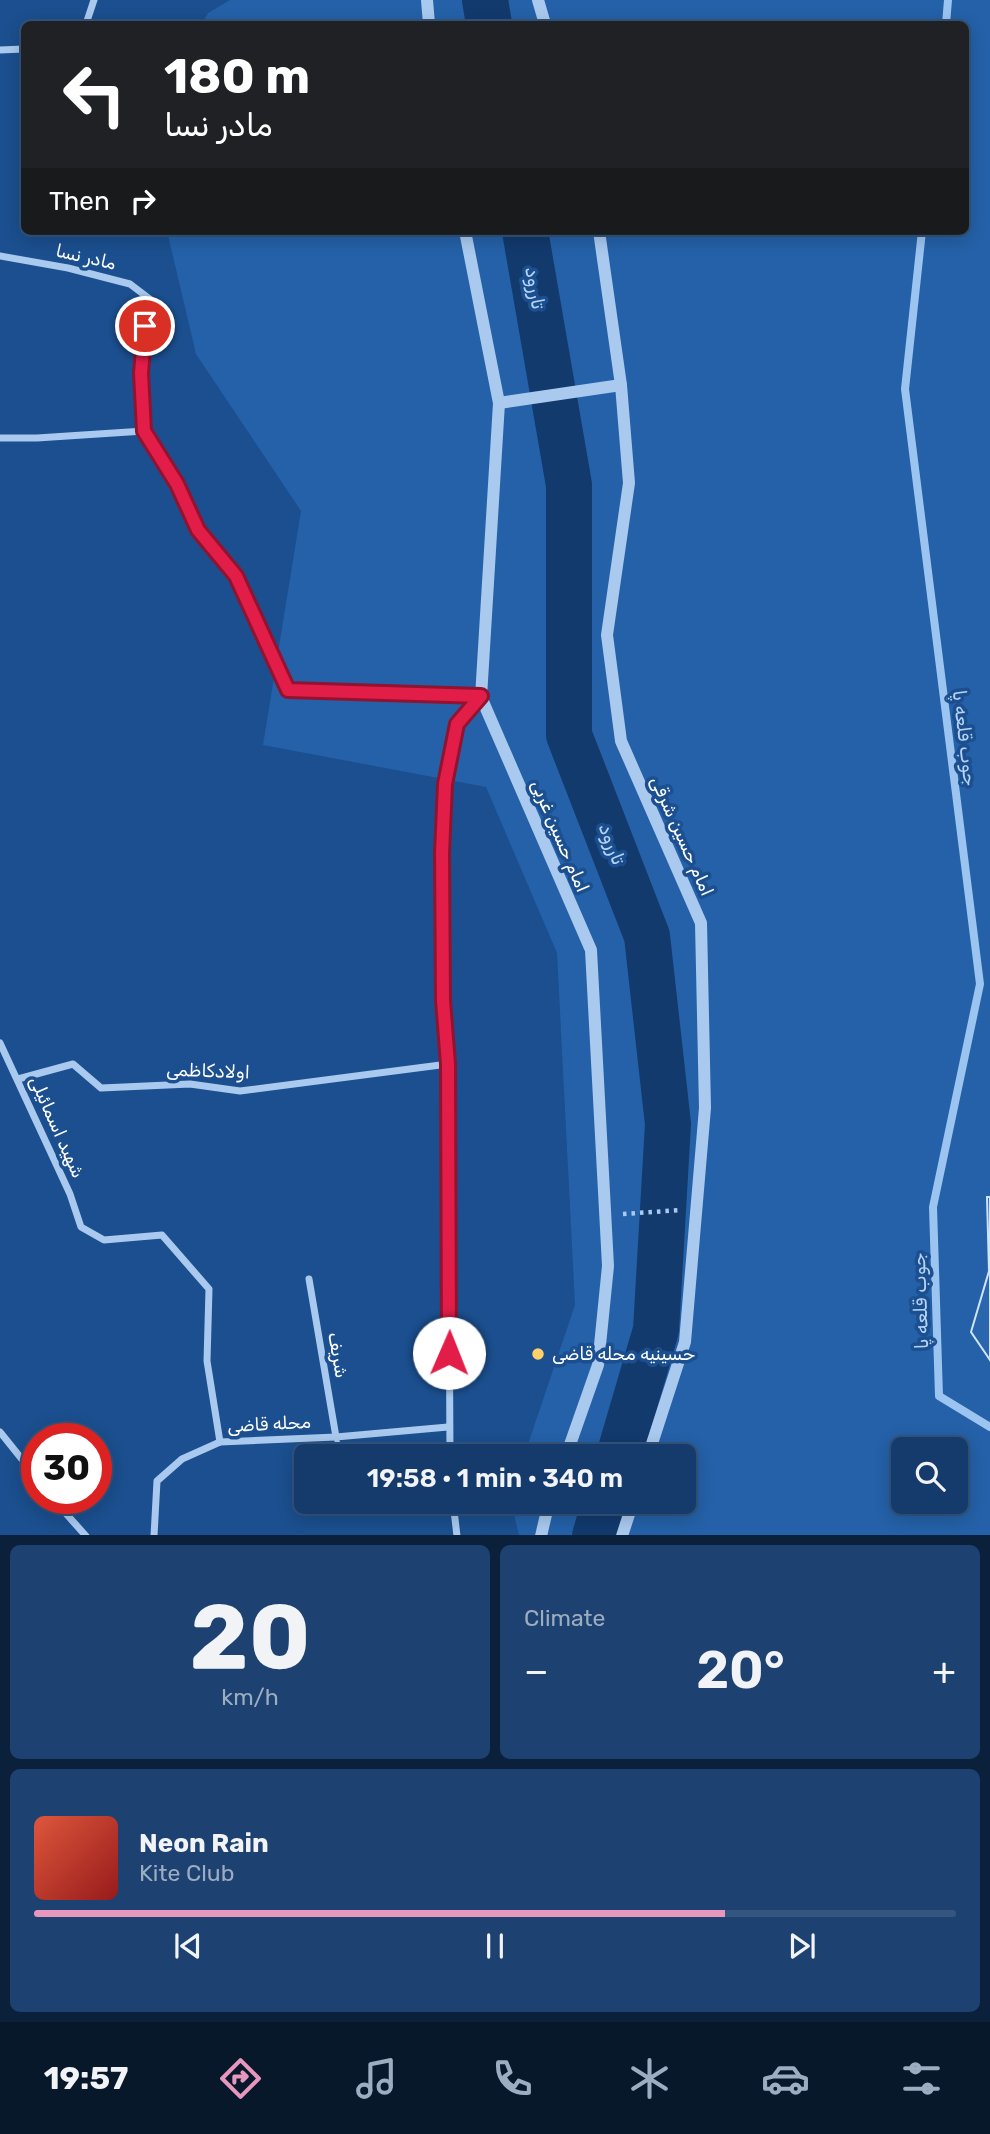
<!DOCTYPE html>
<meta charset="utf-8">
<style>
body{margin:0;font-family:Rubik,Cairo,sans-serif;background:#1d4271;color:#f1f3f6;height:100vh;display:flex;flex-direction:column;font-size:26px;white-space:nowrap}
*{box-sizing:border-box;margin:0}
p{font-size:23px;color:#9dadc1}
.icon{flex:none;width:38px;height:38px;fill:none;stroke:currentColor;stroke-width:2;stroke-linecap:round;stroke-linejoin:round}
.map{position:relative;height:1535px;overflow:hidden}
.sheet{display:flex;flex-direction:column;gap:10px;padding:10px;background:#0b203b;flex:1}
.sheet>*{flex:none}
.banner{position:absolute;left:21px;top:21px;width:948px;height:214px;border-radius:10px;box-shadow:0 4px 18px #0003,0 0 0 2px #33557e;background:#202124;color:#fff;overflow:hidden}
.tools{position:absolute;left:891px;top:1437px;display:grid;gap:14px}
.tools a{display:grid;place-items:center;width:77px;height:77px;border-radius:10px;background:#143b6b;box-shadow:0 4px 18px #0003,0 0 0 2px #33557e;font-size:35px}
.speed{position:absolute;left:21px;top:1423px;display:flex;gap:14px;font-size:35px;font-weight:700;text-align:center}
.speed>*{display:grid;place-content:center;width:91px;height:91px;border-radius:50%;background:#143b6b;box-shadow:0 4px 18px #0003,0 0 0 2px #33557e;line-height:1}
.speed .limit{border:10px solid #d22;background:#fff;color:#111}
.pin{position:absolute;display:grid;place-items:center;width:60px;height:60px;color:#fff;margin:-30px;border:4px solid #fff;border-radius:50%;box-shadow:0 2px 7px #0007}
.me{position:absolute;width:77px;margin:-38px;rotate:1deg;stroke-linejoin:round;filter:drop-shadow(0 0 5px #0008)}
.turn{display:flex;align-items:center;gap:24px;height:147px;padding:0 28px;font-size:32px}
.turn .icon{width:91px;height:91px;stroke-width:2.5}
.turn b{display:block;font-size:49px;line-height:60px}
.then{display:flex;align-items:center;height:66px;padding:0 28px;background:#0003;gap:14px;font-size:26px}
.big{font-size:52px;font-weight:600;line-height:1.1}
.sheet .card{flex:1;display:flex;flex-direction:column;justify-content:center;gap:10px;min-width:0;padding:0 24px;border-radius:10px;background:#1d4271}
.sheet .dial{align-items:center;gap:0}
.dial b{font-size:91px;line-height:1}
.song{display:flex;align-items:center;gap:21px}
.cover{width:84px;height:84px;border-radius:10px;background:linear-gradient(135deg,hsl(10 70% 55%),hsl(0 70% 35%))}
.played{height:7px;border-radius:4px;background:linear-gradient(90deg,#e797bd 75%,#33557e 75%)}
.keys{display:flex;justify-content:space-around;direction:ltr}
.heat{display:flex;justify-content:space-between;align-items:center;font-size:38px;direction:ltr}
.sheet .tiles{flex:1;display:grid;gap:10px;grid-template-columns:1fr 1fr}
.card:last-child{grid-column:span 2}
.trip{position:absolute;left:294px;top:1444px;width:402px;height:70px;border-radius:10px;background:#143b6b;box-shadow:0 4px 18px #0003,0 0 0 2px #33557e;font-weight:600;line-height:70px;text-align:center}
.tab-bar{display:flex;height:112px;justify-content:space-around;align-items:center;background:#08182b;color:#9dadc1}
.tab-bar .icon{width:49px;height:49px}
.tab-bar .on{color:#e797bd}
.tab-bar b{font-size:32px;color:#f1f3f6}
.map>svg:first-child{display:block}
.green{fill:#2461a8;fill-rule:evenodd}
.lines{fill:none;stroke-linecap:round;stroke-linejoin:round}
.stream{stroke:#9cc4f0;stroke-width:8}
.river{stroke:#123a6d;stroke-width:46}
.building{fill:#2a66ad;stroke:#cfe3fa;stroke-width:2}
.path{stroke:#a9c9ee;stroke-width:4.5;stroke-dasharray:3.5 5;stroke-linecap:butt}
.service{stroke:#a9c9ee;stroke-width:5}
.minor{stroke:#a9c9ee;stroke-width:7}
.tertiary{stroke:#a9c9ee;stroke-width:12}
.route-casing{stroke:#92132f;stroke-width:18}
.route{stroke:#e11d48;stroke-width:12}
.poi-dot{fill:#ffd166;stroke:#1b4f8f;stroke-width:2.5}
.labels{text-anchor:middle;dominant-baseline:central;stroke-width:7;stroke-linejoin:round;paint-order:stroke}
.street-label{font-size:18px;fill:#fff;stroke:#1b4f8f}
.poi-label{font-size:18px;fill:#fff;stroke:#1b4f8f;text-anchor:start}
.water-label{font-size:19px;font-style:italic;fill:#b5d3f5;stroke:#1b4f8f}
</style>
<div class="map">
<svg width="990" height="1536" viewBox="0 0 990 1536">
<rect width="100%" height="100%" fill="#1b4f8f"/>
<!-- green -->
<path class="green" d="M230,0H990V1535H519L511,1502H684V1456H524L575,1305L557,953L486,787L263,745L301,511L196,354L167,231H966V24H202L208,13ZM903,1449H956V1502H903Z"/>
<g class="lines">
<!-- stream -->
<g class="stream">
<polyline points="946,24 948,0"/>
<polyline points="922,231 905,389 980,984 933,1207 939,1396 990,1427"/>
</g>
<!-- river -->
<g class="river">
<polyline points="485,0 489,24"/>
<polyline points="525,231 569,485 569,735 647,936 668,1124 656,1330 619,1456"/>
<polyline points="595,1536 605,1502"/>
</g>
</g>
<!-- building -->
<polygon class="building" points="987,1197 990,1197 990,1360 971,1332 989,1271"/>
<g class="lines">
<!-- path -->
<polyline class="path" points="623,1214 681,1210"/>
<!-- service -->
<g class="service">
<polyline points="336,1437 341,1456"/>
<polyline points="351,1502 353,1510 415,1502"/>
</g>
<!-- minor -->
<g class="minor">
<polyline points="86,24 94,0"/>
<polyline points="0,50 24,49"/>
<polyline points="0,256 68,268 130,284 155,303 145,325 141,373 144,431 177,484 198,530 236,576 288,690 481,697"/>
<polyline points="0,438 37,438 144,431"/>
<polyline points="0,1043 70,1194 81,1227 104,1240 162,1235 209,1289 207,1361 220,1442"/>
<polyline points="18,1079 73,1064 101,1088 190,1084 240,1091 448,1064"/>
<polyline points="309,1279 336,1437"/>
<polyline points="0,1432 37,1478"/>
<polyline points="450,1456 448,1064 443,1000 445,784 457,724 481,697"/>
<polyline points="52,1498 86,1536"/>
<polyline points="453,1502 457,1536"/>
<polyline points="154,1536 157,1481 182,1459 220,1442 336,1437 448,1427"/>
</g>
<!-- tertiary -->
<g class="tertiary">
<polyline points="427,0 429,24"/>
<polyline points="538,0 545,24"/>
<polyline points="465,231 499,403 481,697 591,950 608,1266 598,1365 566,1456"/>
<polyline points="599,231 621,385 629,483 607,635 621,741 701,923 705,1108 685,1342 648,1456"/>
<polyline points="499,403 621,385"/>
<polyline points="541,1536 549,1502"/>
<polyline points="622,1536 633,1502"/>
</g>
</g>
<g class="lines">
<defs>
<polyline id="route" points="145,326 141,373 144,431 177,484 198,530 236,576 288,690 481,696 457,724 445,784 442,853 443,1000 448,1064 449,1353"/>
</defs>
<!-- route casing -->
<use href="#route" class="route-casing"/>
<!-- route -->
<use href="#route" class="route"/>
</g>
<!-- markers -->
<circle class="poi-dot" cx="538" cy="1354" r="7"/>
<g class="labels">
<!-- street labels -->
<g class="street-label">
<text transform="translate(86 257) rotate(13)">مادر نسا</text>
<text transform="translate(560 836) rotate(67)">امام حسین غربی</text>
<text transform="translate(682 836) rotate(66)">امام حسین شرقی</text>
<text transform="translate(208 1071) rotate(2)">اولادکاظمی</text>
<text transform="translate(57 1127) rotate(66)">شهید اسمائیلی</text>
<text transform="translate(338 1355) rotate(80)">شریف</text>
<text transform="translate(269 1424) rotate(-3)">محله قاضی</text>
</g>
<!-- poi labels -->
<g class="poi-label">
<text x="552" y="1354">حسینیه محله قاضی</text>
</g>
<!-- water labels -->
<g class="water-label">
<text transform="translate(535 288) rotate(80)">تاررود</text>
<text transform="translate(965 738) rotate(83)">جوب قلعه پا</text>
<text transform="translate(612 844) rotate(69)">تاررود</text>
<text transform="translate(920 1301) rotate(-92)">جوب قلعه پا</text>
</g>
</g>
</svg>
<div class="tools">
<a><svg class="icon" aria-label="search" viewBox="0 0 24 24"><circle cx="10" cy="10" r="6"/><path d="M15 15l6 6"/></svg></a>
</div>
<div class="speed"><div class="limit">30</div></div>
<div class="pin" style="left:145px;top:326px;background:#d93025"><svg class="icon" aria-label="arrive" viewBox="0 0 24 24"><path d="M6 21V4h12l-3 4 3 4H6"/></svg></div>
<svg class="me" style="left:449px;top:1353px" viewBox="-20 -20 40 40"><circle r="19" fill="#fff"/><path d="M0-13L10 11 0 6-10 11z" fill="#e11d48"/></svg>
<div class="trip">19:58 · 1 min · 340 m</div>
<div class="banner">
<div class="turn"><svg class="icon" aria-label="left" viewBox="0 0 24 24"><path d="M17 20v-9H6M10 6l-5 5 5 5"/></svg><div><b>180 m</b>مادر نسا</div></div>
<div class="then">Then<svg class="icon" aria-label="right" viewBox="0 0 24 24"><path d="M7 20v-9h11M14 6l5 5-5 5"/></svg></div>
</div>
</div>
<section class="sheet">
<div class="tiles">
<div class="card dial"><b>20</b><p>km/h</p></div>
<div class="card"><p>Climate</p>
<div class="heat"><a>−</a><b class="big">20°</b><a>+</a></div>
</div>
<div class="card">
<div class="song"><i class="cover"></i><div><b>Neon Rain</b><p>Kite Club</p></div></div>
<div class="played"></div>
<div class="keys"><svg class="icon" aria-label="previous" viewBox="0 0 24 24"><path d="M18 5L8 12l10 7zM5 5v14"/></svg><svg class="icon" aria-label="pause" viewBox="0 0 24 24"><path d="M8 5v14M16 5v14"/></svg><svg class="icon" aria-label="next" viewBox="0 0 24 24"><path d="M6 5l10 7-10 7zM19 5v14"/></svg></div>
</div>
</div>
</section>
<nav class="tab-bar">
<b>19:57</b>
<svg class="icon on" aria-label="directions" viewBox="0 0 24 24"><path d="M12 3l9 9-9 9-9-9zM9 14v-3h6M13 9l2 2-2 2"/></svg>
<svg class="icon" aria-label="music" viewBox="0 0 24 24"><path d="M9 18V5l10-2v13"/><circle cx="6" cy="18" r="3"/><circle cx="16" cy="16" r="3"/></svg>
<svg class="icon" aria-label="phone" viewBox="0 0 24 24"><path d="M5 4h4l2 5-3 2q2 4 5 5l2-3 5 2v4C11 20 4 13 5 4z"/></svg>
<svg class="icon" aria-label="climate" viewBox="0 0 24 24"><path d="M12 3v18M4 7l16 10M4 17L20 7"/></svg>
<svg class="icon" aria-label="car" viewBox="0 0 24 24"><path d="M5 17H2v-5l4-1 3-4h7l3 4 3 1v5h-3M9 17h6M6 11h13"/><circle cx="7" cy="17" r="2"/><circle cx="17" cy="17" r="2"/></svg>
<svg class="icon" aria-label="filters" viewBox="0 0 24 24"><path d="M4 7h16M4 17h16"/><circle cx="9" cy="7" r="2"/><circle cx="15" cy="17" r="2"/></svg>
</nav>
